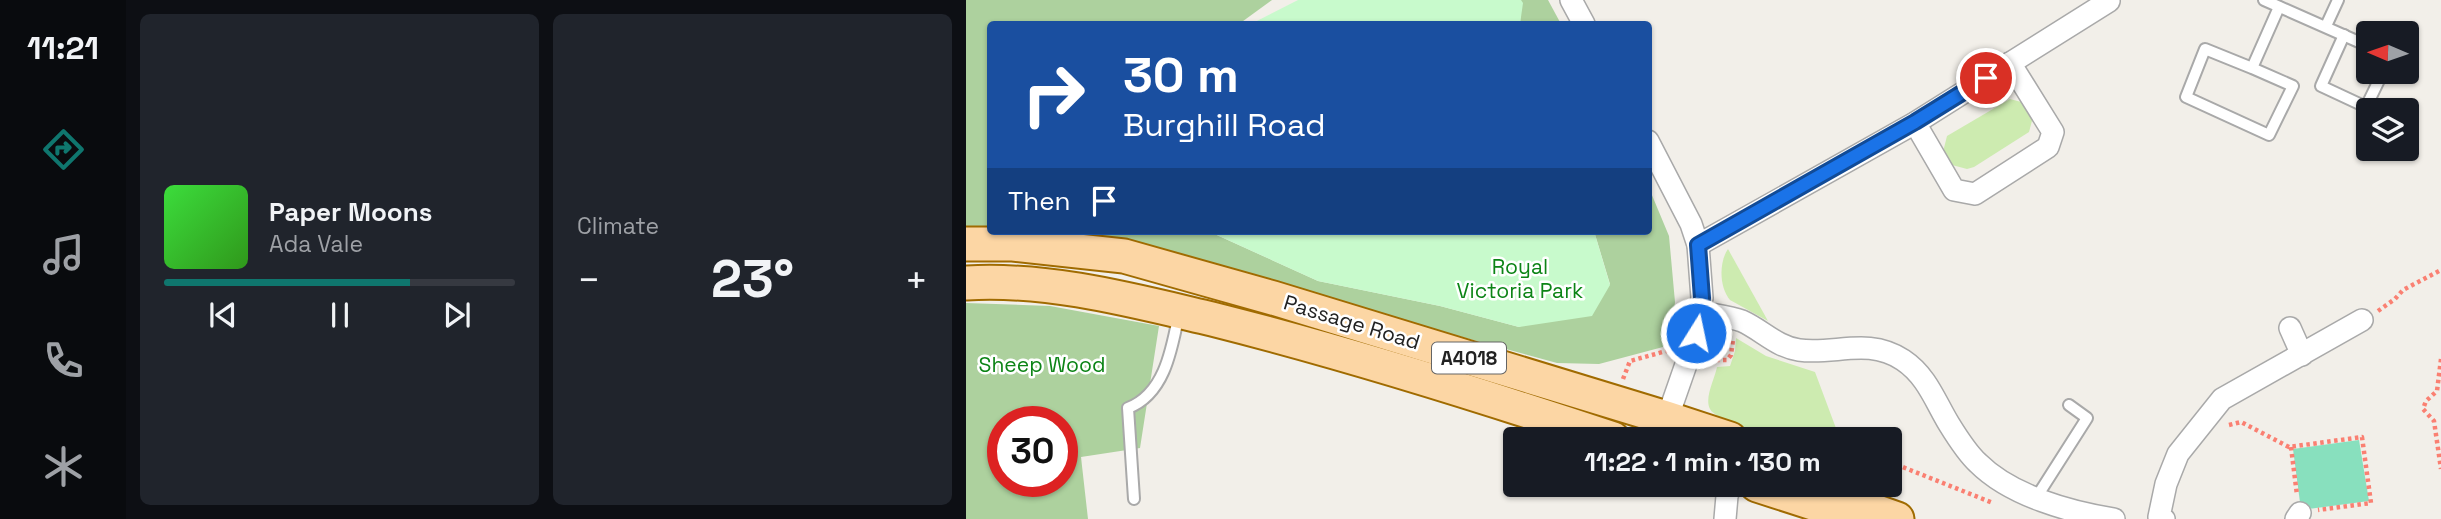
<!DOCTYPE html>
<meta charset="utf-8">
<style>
body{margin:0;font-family:"Space Grotesk",sans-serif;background:#20242c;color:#f1f3f6;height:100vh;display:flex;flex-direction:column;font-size:26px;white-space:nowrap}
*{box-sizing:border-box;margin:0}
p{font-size:23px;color:#9ea1a6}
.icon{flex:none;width:38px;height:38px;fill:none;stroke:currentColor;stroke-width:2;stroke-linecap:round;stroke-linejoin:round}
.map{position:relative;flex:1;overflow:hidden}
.details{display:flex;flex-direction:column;gap:14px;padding:14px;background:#0d0f14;width:840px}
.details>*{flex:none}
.hud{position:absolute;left:21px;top:21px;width:665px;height:214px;border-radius:7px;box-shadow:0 2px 5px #0004;background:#1a4fa0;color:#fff;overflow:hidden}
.needle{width:46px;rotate:272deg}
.buttons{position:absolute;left:1390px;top:21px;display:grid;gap:14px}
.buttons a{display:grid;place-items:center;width:63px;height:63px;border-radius:7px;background:#171b24;box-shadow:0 2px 5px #0004;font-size:35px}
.speed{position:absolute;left:21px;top:406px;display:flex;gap:14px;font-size:35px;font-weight:700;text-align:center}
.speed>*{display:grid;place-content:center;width:91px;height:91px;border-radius:50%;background:#171b24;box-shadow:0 2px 5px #0004;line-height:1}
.speed .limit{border:10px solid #d22;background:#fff;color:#111}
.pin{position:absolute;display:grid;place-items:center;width:60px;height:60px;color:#fff;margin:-30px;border:4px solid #fff;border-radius:50%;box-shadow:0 2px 7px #0007}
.me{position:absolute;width:77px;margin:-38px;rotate:10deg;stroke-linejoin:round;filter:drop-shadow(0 0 5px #0008)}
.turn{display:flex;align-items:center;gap:24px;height:147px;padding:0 21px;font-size:32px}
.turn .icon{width:91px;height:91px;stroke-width:2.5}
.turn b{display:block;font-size:49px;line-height:60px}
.then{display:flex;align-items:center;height:66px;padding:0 21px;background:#0003;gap:14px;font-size:26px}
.big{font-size:52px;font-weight:700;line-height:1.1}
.details .card{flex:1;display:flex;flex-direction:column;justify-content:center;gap:10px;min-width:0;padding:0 24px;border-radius:10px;background:#20242c}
.song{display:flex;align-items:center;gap:21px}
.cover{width:84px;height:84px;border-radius:10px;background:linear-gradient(135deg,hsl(120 70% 55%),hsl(110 70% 35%))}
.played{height:7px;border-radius:4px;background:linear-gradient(90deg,#0f766e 70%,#363941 70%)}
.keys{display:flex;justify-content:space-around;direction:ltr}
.heat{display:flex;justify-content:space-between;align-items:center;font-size:38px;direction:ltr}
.details .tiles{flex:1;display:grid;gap:14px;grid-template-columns:repeat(2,1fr)}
.trip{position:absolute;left:537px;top:427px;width:399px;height:70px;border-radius:7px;background:#171b24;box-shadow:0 2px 5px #0004;font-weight:700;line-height:70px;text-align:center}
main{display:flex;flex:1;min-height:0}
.dock{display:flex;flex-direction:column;width:126px;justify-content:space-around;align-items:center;background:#090b0e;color:#9ea1a6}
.dock .icon{width:49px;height:49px}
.dock .on{color:#0f766e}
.dock b{font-size:32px;color:#f1f3f6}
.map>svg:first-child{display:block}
.grass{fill:#cdebb0}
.forest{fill:#add19e;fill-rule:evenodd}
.park{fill:#c8facc}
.pitch{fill:#88e0be}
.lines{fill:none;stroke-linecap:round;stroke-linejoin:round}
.lane-casing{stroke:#a9a9a9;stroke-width:14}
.street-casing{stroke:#a9a9a9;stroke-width:24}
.primary-casing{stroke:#a06b00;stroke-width:37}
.path{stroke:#fa8072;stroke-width:4.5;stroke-dasharray:3.5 3.5;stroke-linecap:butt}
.lane{stroke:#fff;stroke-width:10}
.street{stroke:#fff;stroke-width:21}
.primary{stroke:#fcd6a4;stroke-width:33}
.route-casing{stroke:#114b97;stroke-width:18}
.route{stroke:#1a73e8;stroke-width:12}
.labels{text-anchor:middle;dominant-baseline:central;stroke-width:5;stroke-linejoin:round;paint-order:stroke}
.shield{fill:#fff;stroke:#646464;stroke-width:2}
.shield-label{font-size:19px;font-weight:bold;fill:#222}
.park-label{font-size:21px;fill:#0c8416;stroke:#fff}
.street-label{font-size:21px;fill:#222;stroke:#fff}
</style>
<main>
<nav class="dock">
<b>11:21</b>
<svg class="icon on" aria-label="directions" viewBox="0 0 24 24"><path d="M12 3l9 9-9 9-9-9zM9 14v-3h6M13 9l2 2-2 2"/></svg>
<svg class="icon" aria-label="music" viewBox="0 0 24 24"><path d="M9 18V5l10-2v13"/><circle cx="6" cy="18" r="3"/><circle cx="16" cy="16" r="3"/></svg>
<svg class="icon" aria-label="phone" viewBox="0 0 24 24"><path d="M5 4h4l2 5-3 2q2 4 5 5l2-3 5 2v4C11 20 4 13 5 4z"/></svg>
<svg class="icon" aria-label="climate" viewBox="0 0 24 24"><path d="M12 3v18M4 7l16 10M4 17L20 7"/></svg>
</nav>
<section class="details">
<div class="tiles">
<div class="card">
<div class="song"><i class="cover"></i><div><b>Paper Moons</b><p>Ada Vale</p></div></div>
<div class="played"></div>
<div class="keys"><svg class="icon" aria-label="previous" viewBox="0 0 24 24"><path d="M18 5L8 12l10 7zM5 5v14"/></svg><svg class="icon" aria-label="pause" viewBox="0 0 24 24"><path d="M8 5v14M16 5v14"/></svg><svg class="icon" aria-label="next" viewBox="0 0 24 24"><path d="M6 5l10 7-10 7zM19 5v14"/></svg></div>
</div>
<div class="card"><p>Climate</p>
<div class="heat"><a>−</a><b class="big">23°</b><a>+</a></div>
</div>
</div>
</section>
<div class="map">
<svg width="1475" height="519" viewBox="0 0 1475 519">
<rect width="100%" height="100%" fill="#f2efe9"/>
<!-- grass -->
<g class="grass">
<polygon points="1044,99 1059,103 1067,117 1063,132 1008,167 1001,169 986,165 977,152 981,136"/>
<path d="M762,249L802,321L764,300C753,287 753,262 762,249Z"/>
<path d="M770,338L800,356L849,372L874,439C854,439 834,439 814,438C802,437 749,420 744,409C738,398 749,378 751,367L764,366L769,351Z"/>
</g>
<!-- forest -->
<g class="forest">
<polygon points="0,0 306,0 273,24 24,24 24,228 0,229"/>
<polygon points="555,0 582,0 595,24 554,24"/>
<polygon points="683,188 703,236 709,302 706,328 697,347 633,364 591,363 121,234 97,231 242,231 352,281 474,306 553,327 644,284 628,231 682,231"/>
<path d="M0,303L84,306L193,326L174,448L115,457L122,519H0ZM37,422H96V481H37Z"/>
</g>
<!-- park -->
<g class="park">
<polygon points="332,0 555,0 557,3 554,24 285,24"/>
<polygon points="242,231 628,231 644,285 626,316 553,327 474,306 352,281"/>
</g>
<!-- pitch -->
<polygon class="pitch" points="1393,440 1403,501 1335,510 1327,449"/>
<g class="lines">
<defs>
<g id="lane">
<polyline points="1298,0 1402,46"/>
<polyline points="1360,26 1372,0"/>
<polyline points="1378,35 1355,86 1400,107 1417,72"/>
<polyline points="1286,68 1239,49 1220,97 1303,135 1327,86 1286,68 1313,7"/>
<polyline points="1070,498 1121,418 1103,405"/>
<path d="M168,499L162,408C199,394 206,348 213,313"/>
</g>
<g id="street">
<polyline points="605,0 618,24"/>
<polyline points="949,123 988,190 1009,194 1082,147 1087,132 1044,63"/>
<polyline points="682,141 725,224 732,245 736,298 724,353 694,439"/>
<polyline points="732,245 949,123 1143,1"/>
<path d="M734,312C748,315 763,316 776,321C796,330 811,347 833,350C869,355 902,337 937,360C961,376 969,401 983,424C991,437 1001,453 1012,463C1045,496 1104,512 1148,519"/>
<polyline points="1324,328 1336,355"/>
<polyline points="759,519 761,496 765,485"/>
<polyline points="1198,519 1193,517 1200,484 1212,454 1256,399 1396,320"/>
<polyline points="1330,519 1334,513"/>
</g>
<g id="primary">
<polyline points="0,244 47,244 158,256 307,298 700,418 764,439"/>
<path d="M0,283C83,278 165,300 246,319C381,353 515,395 647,439"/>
<polyline points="791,485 850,504 900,508 931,519"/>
</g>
</defs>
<!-- lane casing -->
<use href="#lane" class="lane-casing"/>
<!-- street casing -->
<use href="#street" class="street-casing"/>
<!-- primary casing -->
<use href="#primary" class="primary-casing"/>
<!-- path -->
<g class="path">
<polyline points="1412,311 1429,299 1437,290 1475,270"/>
<polyline points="1475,359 1471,391 1460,401 1457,409 1468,421 1475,469"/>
<polyline points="750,360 761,360 765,355 767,340"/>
<polyline points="657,379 664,361 704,350"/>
<polyline points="1263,425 1275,422 1323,447 1396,437 1405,503 1352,510"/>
<polyline points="1325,447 1331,495"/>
<polyline points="924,462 1027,503"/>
<polyline points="728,485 740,489"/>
</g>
<!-- lane -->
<use href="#lane" class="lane"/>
<!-- street -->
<use href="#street" class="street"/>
<!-- primary -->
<use href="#primary" class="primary"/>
</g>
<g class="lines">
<defs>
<polyline id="route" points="730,333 736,298 732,245 949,122 1020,78"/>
</defs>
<!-- route casing -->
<use href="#route" class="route-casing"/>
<!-- route -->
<use href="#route" class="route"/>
</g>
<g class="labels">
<!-- shield labels -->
<rect class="shield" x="466" y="342.5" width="74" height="31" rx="5"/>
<g class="shield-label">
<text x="503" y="358">A4018</text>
</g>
<!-- park labels -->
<g class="park-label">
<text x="554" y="266">Royal<tspan x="554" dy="24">Victoria Park</tspan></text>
<text x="76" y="364">Sheep Wood</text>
</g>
<!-- street labels -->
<g class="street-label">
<text transform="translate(386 322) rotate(17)">Passage Road</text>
</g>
</g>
</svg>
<div class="buttons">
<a><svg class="needle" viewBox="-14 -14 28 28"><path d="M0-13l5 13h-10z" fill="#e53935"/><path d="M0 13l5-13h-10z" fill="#9ea1a6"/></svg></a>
<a><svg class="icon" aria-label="layers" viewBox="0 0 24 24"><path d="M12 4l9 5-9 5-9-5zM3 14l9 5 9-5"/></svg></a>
</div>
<div class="speed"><div class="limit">30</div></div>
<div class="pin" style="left:1020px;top:78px;background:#d93025"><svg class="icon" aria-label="arrive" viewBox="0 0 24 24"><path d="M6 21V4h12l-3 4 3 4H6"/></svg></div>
<svg class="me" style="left:730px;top:333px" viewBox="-20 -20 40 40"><circle r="17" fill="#1a73e8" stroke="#fff" stroke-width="3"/><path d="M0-11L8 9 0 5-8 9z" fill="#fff"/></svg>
<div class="trip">11:22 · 1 min · 130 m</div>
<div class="hud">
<div class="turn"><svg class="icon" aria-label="right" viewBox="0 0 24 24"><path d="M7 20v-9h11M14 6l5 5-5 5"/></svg><div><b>30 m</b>Burghill Road</div></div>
<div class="then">Then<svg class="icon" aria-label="arrive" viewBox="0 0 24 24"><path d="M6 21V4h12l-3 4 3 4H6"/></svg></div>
</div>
</div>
</main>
